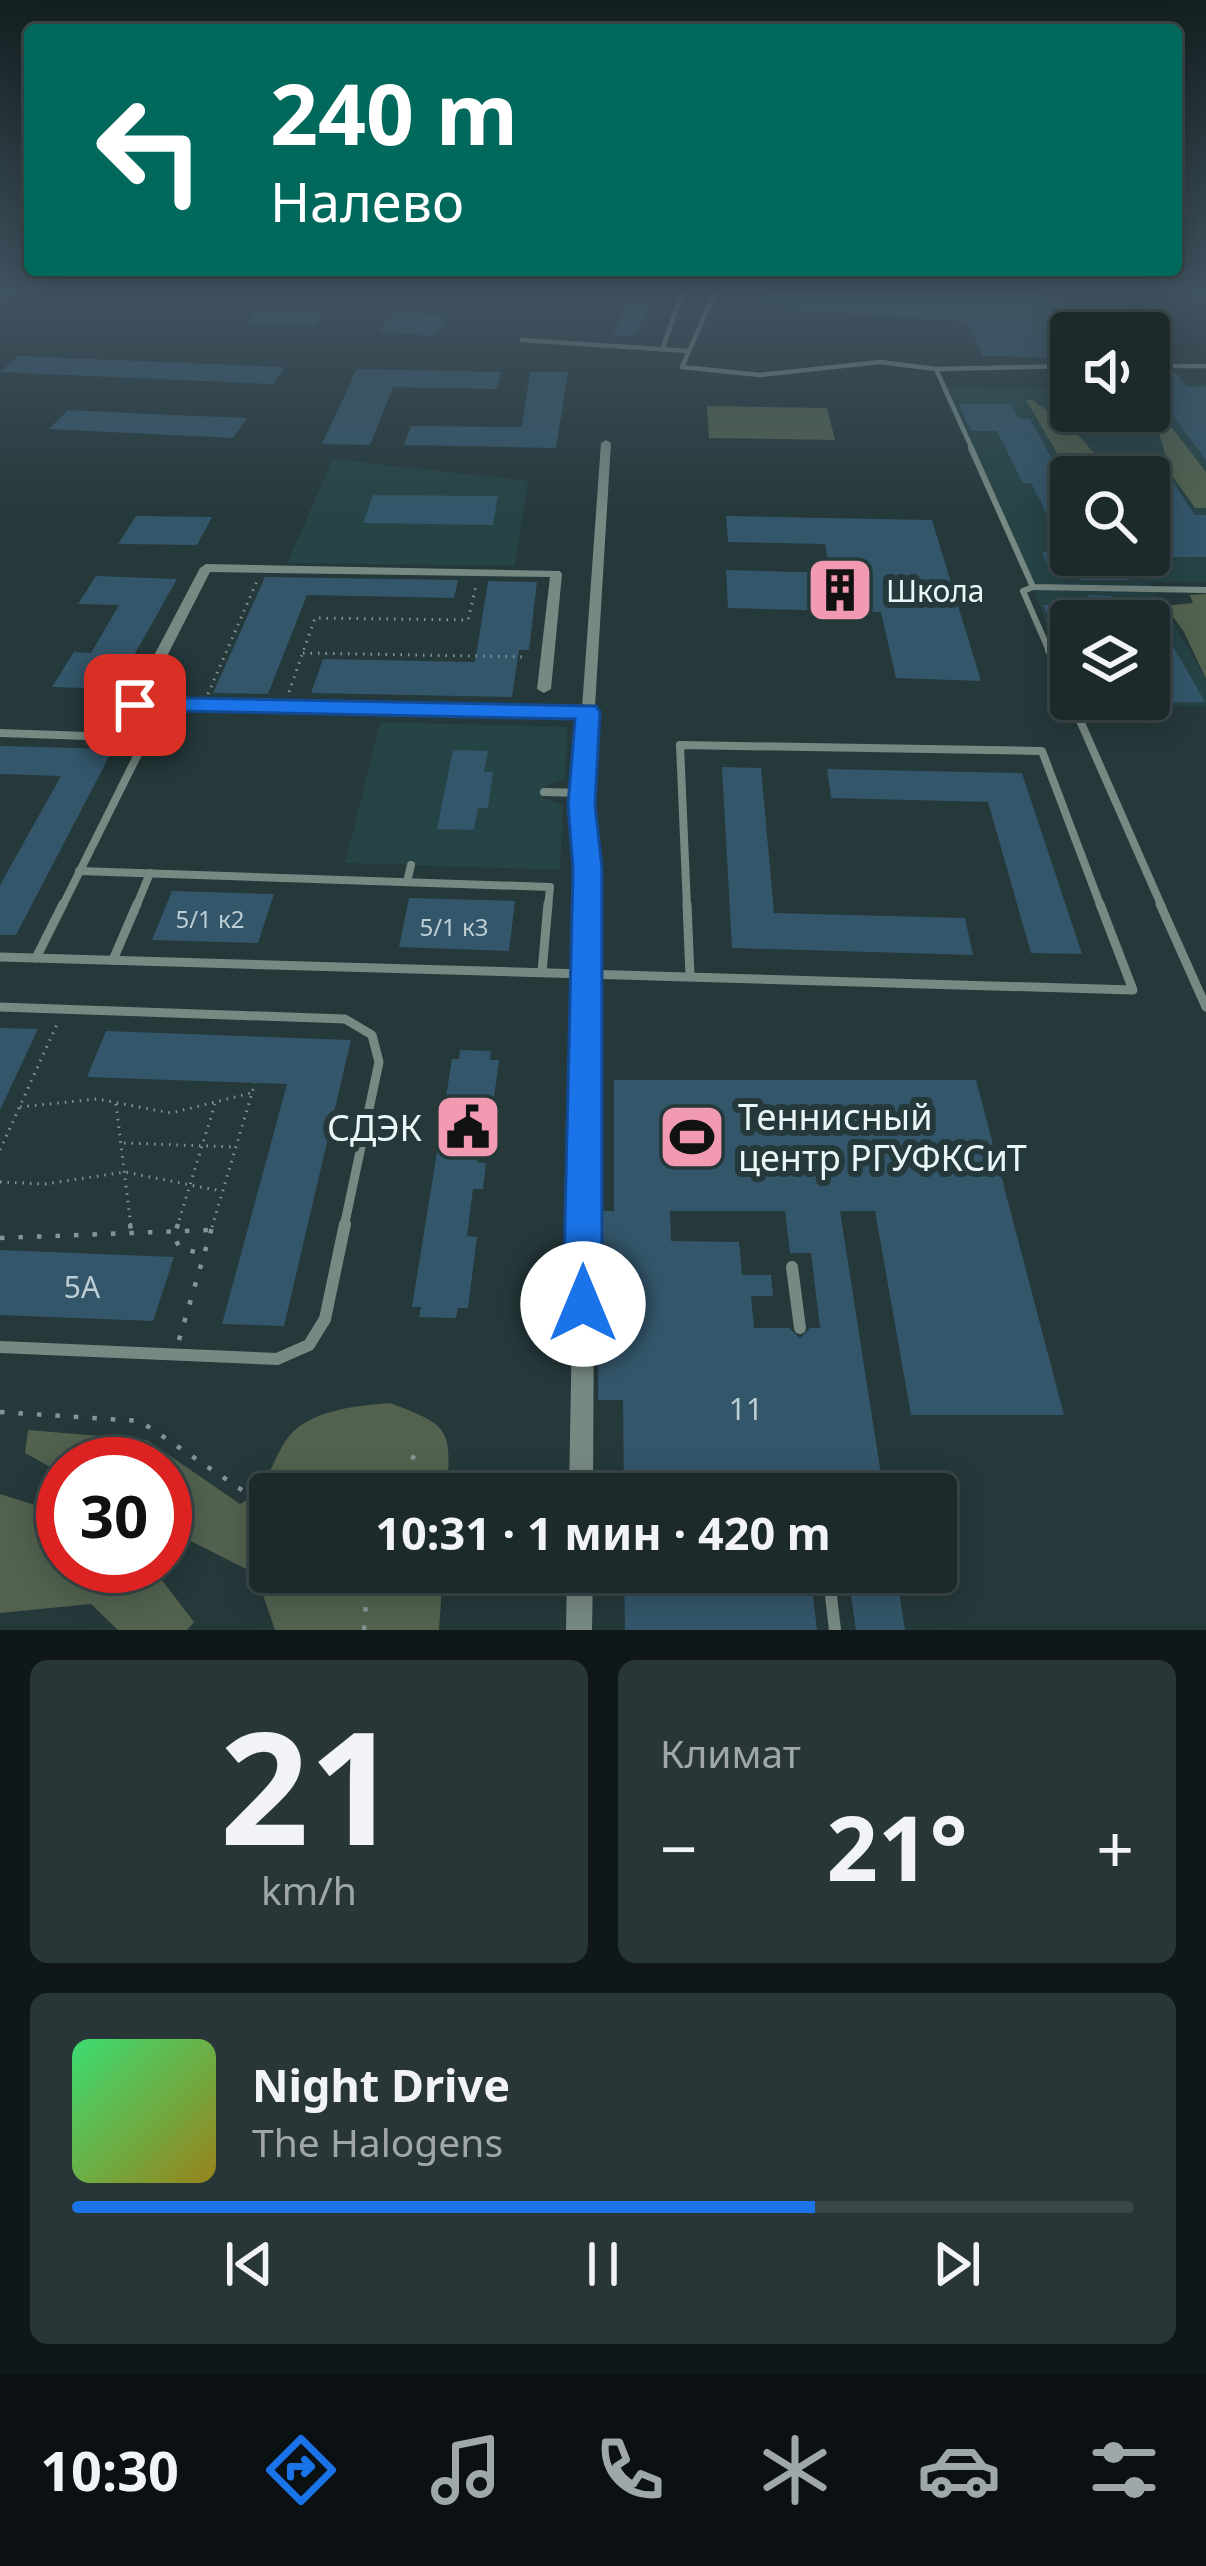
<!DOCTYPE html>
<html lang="ru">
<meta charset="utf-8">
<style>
body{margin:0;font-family:"Noto Sans",sans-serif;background:#293638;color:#f1f3f6;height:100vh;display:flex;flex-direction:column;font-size:45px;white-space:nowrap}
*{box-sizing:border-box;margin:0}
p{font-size:39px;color:#a0a7a9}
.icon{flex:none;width:66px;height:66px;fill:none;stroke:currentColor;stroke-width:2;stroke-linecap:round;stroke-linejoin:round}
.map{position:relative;height:1630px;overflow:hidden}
.panel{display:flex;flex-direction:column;gap:30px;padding:30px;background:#0f1718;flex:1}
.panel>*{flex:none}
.banner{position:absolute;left:24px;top:24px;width:1158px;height:252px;border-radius:12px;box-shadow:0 6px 30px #0003,0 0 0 3px #3a4648;background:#00695c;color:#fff;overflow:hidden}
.buttons{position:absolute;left:1050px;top:312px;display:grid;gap:24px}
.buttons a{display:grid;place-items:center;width:120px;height:120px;border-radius:12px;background:#1c2a2c;box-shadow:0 6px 30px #0003,0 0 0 3px #3a4648;font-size:60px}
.speed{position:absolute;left:36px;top:1437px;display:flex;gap:24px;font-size:60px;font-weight:700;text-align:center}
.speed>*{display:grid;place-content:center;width:156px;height:156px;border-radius:50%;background:#1c2a2c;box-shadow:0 6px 30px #0003,0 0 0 3px #3a4648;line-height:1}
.speed .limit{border:18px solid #d22;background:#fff;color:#111}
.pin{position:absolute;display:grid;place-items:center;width:102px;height:102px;color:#fff;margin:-51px;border-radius:24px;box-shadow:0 6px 18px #0006}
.me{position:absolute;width:132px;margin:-66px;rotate:0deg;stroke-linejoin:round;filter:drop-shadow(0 0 9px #0008)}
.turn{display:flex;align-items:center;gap:42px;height:252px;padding:0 48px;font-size:54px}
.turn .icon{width:156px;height:156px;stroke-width:2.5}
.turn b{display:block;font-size:84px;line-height:102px}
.big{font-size:90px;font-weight:700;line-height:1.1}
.panel .tile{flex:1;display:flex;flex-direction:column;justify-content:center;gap:18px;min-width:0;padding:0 42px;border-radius:18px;background:#293638}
.panel .dial{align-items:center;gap:0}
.dial b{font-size:156px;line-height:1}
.song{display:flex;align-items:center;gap:36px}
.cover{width:144px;height:144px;border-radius:18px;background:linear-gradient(135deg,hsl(140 70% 55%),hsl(50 70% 35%))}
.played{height:12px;border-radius:6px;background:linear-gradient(90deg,#1a73e8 70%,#3a4648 70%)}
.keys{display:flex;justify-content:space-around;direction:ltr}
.heat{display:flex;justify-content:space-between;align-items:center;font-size:66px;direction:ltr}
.panel .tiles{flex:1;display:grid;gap:30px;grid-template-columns:1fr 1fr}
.tile:last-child{grid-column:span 2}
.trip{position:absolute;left:249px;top:1473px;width:708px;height:120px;border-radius:12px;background:#1c2a2c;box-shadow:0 6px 30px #0003,0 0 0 3px #3a4648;font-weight:700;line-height:120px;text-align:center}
.tab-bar{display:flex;height:192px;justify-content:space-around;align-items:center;background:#0b1112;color:#a0a7a9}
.tab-bar .icon{width:84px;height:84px}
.tab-bar .current{color:#1a73e8}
.tab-bar b{font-size:54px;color:#f1f3f6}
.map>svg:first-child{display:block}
.built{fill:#264346;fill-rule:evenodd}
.green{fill:#52624f}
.building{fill:#34566a;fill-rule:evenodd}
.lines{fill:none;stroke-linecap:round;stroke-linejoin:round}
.path-far1{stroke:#859596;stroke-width:3;stroke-dasharray:1.5 6;stroke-linecap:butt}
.path{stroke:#859596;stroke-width:4.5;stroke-dasharray:4.5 14;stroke-linecap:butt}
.service-far4{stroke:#778983;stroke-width:4.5}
.service-far3{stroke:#778983;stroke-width:6}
.service-far2{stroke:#778983;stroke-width:8}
.service-far1{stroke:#778983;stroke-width:9}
.service{stroke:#778983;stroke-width:12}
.minor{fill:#778983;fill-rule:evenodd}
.route{fill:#1a73e8;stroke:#114b97;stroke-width:3}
.labels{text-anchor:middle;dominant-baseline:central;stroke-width:12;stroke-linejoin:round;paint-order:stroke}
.number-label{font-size:24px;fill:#bcced4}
.poi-label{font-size:30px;fill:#eaf6f7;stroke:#25383a;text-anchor:start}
.near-number-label{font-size:30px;fill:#bcced4}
.near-poi-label{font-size:36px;fill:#eaf6f7;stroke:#25383a;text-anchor:start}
</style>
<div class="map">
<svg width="1206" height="1630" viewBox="0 0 1206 1630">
<rect width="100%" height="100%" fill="#25383a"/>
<!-- built -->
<g class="built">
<path d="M1149,382H1206V582H1150L1206,680V706L1085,705L1082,699H1149V621H1071V675L940,387L1071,389V411H1149ZM1071,477H1149V555H1071Z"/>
<polygon points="333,459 528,481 515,566 287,563"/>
<polygon points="380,722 567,727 566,779 545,786 543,798 563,805 560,870 345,863"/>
</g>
<!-- green -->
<g class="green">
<polygon points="1149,398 1206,472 1206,508 1195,508 1171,474"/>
<polygon points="1026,400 1033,400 1080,437 1115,477 1071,477"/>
<polygon points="707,406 827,408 835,440 709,438"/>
<polygon points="1206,594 1206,679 1184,632 1165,606 1193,603 1190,595"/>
<path d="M390,1403C452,1426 451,1429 447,1494H270V1572H443L439,1630H275L256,1574L165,1528V1464H63V1474L25,1453L28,1430L147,1440L240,1504C270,1490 271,1458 290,1435C313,1409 358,1406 390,1403Z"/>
<polygon points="0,1494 63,1514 63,1566 151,1566 194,1622 187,1630 118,1630 91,1604 0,1613"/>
</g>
<!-- building -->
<g class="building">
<polygon points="764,290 1115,290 1147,333 1071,333 1071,358 983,356 968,322 759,307"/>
<polygon points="629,298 654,301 634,336 613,335"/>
<polygon points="259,309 326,311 315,326 247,323"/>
<polygon points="393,313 448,316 435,336 379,332"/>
<polygon points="18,356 212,364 285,367 273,384 0,372"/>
<polygon points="357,369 501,372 496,389 393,387 370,445 322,444"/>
<polygon points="530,372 568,372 556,448 404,445 411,426 522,427"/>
<polygon points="1149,373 1176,373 1187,387 1206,387 1206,460 1149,384"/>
<polygon points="959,404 1011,404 1019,419 1030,419 1071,493 1071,555 1118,560 1130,580 1080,580 1074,569 1049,569 1042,552 1066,552 1031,483 1023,483 997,431 971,431"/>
<polygon points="68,410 173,415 247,418 233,438 49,429"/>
<polygon points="1149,479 1171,479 1195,515 1206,515 1206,557 1149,557"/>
<polygon points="373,495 498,496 493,525 363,523"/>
<polygon points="136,516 212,517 197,545 118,544"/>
<polygon points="726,516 932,520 981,681 896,678 881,612 728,608 726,570 830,573 825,544 728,542"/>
<polygon points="96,576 177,579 115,689 52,687 74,652 91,653 119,605 78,604"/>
<polygon points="265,577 458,580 454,598 307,595 268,694 213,693"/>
<polygon points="488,581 537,582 529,650 519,650 512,697 311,693 323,659 475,662"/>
<polygon points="1088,595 1111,596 1124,621 1071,621 1071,668 1043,605 1093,605"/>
<polygon points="1149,648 1174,648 1205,702 1159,702 1149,684"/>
<polygon points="0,746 113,749 16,935 0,935 0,885 61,776 0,774"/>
<polygon points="453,750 488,751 484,772 493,772 488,808 478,808 474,830 437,829"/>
<polygon points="722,767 761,768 774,913 965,918 973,955 732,948"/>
<polygon points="827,769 1022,773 1082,954 1031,953 988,802 831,798"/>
<polygon points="172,891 274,894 258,943 152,940"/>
<polygon points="409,898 515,901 509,951 399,947"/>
<polygon points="0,1028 38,1029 0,1110"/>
<polygon points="106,1031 351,1040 284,1326 222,1324 287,1084 87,1077"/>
<polygon points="460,1050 491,1051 490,1060 499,1060 492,1113 483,1113 477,1162 486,1163 483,1189 473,1189 467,1236 477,1237 468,1308 458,1308 456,1318 419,1317 421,1307 412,1307 452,1059 459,1059"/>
<path d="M614,1080H976L1064,1415H911L875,1211H840L884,1494H624L623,1400H598L599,1211H614ZM670,1211H785L790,1253H811L820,1328H810L800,1338L789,1328H754L751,1296H773L771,1275H742L739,1242L671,1241Z"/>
<polygon points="0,1250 124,1255 174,1257 153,1321 0,1315"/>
<polygon points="624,1572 896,1572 905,1630 856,1630 851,1596 842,1596 831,1586 821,1596 813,1596 817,1630 625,1630"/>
</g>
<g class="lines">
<!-- path-far1 -->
<g class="path-far1">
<polyline points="303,653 528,657"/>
<polyline points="289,692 315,618 468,620 476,586"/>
<polyline points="208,694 257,581"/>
<polyline points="116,1104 131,1227"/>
<polyline points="20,1107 97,1099 171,1113 251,1093"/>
<polyline points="124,1143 235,1147"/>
<polyline points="0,1150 58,1022"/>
<polyline points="0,1182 45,1184 125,1172 221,1191"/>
<polyline points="177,1227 215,1104"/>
<polyline points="212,1227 255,1083"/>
</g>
<!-- path -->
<g class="path">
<polyline points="130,1224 131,1231"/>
<polyline points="178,1224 174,1237 180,1248 203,1254"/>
<polyline points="0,1238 210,1230"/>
<polyline points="179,1340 213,1224"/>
<polyline points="0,1412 140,1421 270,1509"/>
<polyline points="399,1494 414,1455"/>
<polyline points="364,1630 368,1572"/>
</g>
<!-- service-far4 -->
<g class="service-far4">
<polyline points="716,290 682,367 760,375 880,362 936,369"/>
<polyline points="522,340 689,351"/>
<polyline points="662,350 683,290"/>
<polyline points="1149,366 1206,366"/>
<polyline points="973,451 936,369 1071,366"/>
</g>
<!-- service-far3 -->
<g class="service-far3">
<polyline points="971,448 1033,587 1206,590"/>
<polyline points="1033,587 1023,591 1050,653"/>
</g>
<!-- service-far2 -->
<g class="service-far2">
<polyline points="1049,650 1162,907"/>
<polyline points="0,733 146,738 62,907"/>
<polyline points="544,792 581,793"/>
<polyline points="79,871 550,887 548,907"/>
<polyline points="407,882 411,865"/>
<polyline points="136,907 150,873"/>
<polyline points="687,907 680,745 1042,751 1101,907"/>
</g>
<!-- service-far1 -->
<g class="service-far1">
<polyline points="687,904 690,976"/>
<polyline points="1160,904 1206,1007"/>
<polyline points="0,957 1133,990 1100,904"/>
<polyline points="36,958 63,904"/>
<polyline points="113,960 137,904"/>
<polyline points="542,972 548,904"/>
<polyline points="0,1007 345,1019 372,1035 379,1062 344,1227"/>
</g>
<!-- service -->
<g class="service">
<polyline points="792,1267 800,1328"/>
<polyline points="0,1347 277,1359 309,1345 325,1319 345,1224"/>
<polyline points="831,1596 835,1630"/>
</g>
<!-- minor -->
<g class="minor">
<polygon points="606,440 611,443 589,805 596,868 593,1494 569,1494 580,868 575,805 581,716 135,709 128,705 200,568 206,564 560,571 562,574 551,689 544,693 537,689 550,577 210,572 144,701 582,708 601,443"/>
<polygon points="567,1572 593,1572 592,1630 566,1630"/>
</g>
</g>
<!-- sky -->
<linearGradient id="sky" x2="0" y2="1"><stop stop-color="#141f20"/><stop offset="0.56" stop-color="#405360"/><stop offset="1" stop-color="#405360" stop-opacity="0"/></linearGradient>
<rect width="1206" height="518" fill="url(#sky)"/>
<!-- route -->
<polygon class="route" points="135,697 596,706 600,712 595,805 602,868 602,1304 597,1318 583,1323 569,1318 563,1304 573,868 568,805 575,719 126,710 122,705 126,699"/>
<!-- icons -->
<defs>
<symbol id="building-square" viewBox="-11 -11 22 22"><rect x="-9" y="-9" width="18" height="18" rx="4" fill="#f19ab2" stroke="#25383a"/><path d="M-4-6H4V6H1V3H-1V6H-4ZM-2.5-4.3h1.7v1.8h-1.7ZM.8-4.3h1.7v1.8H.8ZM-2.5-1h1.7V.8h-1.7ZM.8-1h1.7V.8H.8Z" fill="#111"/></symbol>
<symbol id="civic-square" viewBox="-11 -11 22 22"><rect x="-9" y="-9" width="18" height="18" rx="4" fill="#f19ab2" stroke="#25383a"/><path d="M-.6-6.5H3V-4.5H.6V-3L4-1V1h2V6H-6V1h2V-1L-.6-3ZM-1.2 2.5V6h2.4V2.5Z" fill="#111"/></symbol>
<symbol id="stadium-square" viewBox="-11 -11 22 22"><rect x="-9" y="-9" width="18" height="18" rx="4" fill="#f19ab2" stroke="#25383a"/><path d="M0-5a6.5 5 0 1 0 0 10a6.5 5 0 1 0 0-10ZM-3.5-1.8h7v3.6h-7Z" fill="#111"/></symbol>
</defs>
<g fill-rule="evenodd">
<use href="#building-square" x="802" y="552" width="76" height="76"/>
<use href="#civic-square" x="430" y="1089" width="76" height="76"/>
<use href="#stadium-square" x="654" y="1099" width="76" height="76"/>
</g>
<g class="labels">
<!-- number labels -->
<g class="number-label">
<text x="210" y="918">5/1 к2</text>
<text x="454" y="926">5/1 к3</text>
</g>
<!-- poi labels -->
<g class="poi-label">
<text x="886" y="590">Школа</text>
</g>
<!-- near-number labels -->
<g class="near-number-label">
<text x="82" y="1286">5А</text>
<text x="746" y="1408">11</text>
</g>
<!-- near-poi labels -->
<g class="near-poi-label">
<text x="738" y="1116">Теннисный<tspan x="738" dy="41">центр РГУФКСиТ</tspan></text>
<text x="422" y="1127" text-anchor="end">СДЭК</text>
</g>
</g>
</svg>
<div class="buttons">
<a><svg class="icon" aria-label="sound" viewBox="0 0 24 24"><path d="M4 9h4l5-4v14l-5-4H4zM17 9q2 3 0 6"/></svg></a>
<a><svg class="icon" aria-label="search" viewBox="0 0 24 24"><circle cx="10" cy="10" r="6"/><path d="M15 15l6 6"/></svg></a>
<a><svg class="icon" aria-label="layers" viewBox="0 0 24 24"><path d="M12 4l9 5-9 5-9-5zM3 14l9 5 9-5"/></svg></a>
</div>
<div class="speed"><div class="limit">30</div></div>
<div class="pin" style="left:135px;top:705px;background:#d93025"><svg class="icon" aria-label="arrive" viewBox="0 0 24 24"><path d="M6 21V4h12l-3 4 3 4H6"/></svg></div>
<svg class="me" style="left:583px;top:1304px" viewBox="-20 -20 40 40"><circle r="19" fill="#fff"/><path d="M0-13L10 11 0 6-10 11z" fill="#1a73e8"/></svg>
<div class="trip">10:31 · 1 мин · 420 m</div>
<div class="banner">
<div class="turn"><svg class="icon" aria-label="left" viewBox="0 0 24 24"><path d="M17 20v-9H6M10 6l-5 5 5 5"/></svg><div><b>240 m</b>Налево</div></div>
</div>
</div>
<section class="panel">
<div class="tiles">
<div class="tile dial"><b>21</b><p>km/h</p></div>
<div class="tile"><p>Климат</p>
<div class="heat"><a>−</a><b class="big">21°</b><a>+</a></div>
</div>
<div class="tile">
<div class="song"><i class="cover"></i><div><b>Night Drive</b><p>The Halogens</p></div></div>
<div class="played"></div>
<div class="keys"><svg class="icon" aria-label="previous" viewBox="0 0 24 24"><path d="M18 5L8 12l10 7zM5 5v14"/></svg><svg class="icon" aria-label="pause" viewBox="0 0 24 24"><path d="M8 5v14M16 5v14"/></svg><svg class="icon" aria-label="next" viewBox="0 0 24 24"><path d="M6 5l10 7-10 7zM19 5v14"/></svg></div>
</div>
</div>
</section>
<nav class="tab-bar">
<b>10:30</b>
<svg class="icon current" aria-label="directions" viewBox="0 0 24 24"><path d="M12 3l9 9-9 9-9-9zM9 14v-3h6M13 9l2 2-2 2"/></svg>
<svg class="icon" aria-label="music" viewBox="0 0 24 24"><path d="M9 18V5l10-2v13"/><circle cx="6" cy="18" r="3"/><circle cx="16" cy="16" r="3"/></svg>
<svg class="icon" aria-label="phone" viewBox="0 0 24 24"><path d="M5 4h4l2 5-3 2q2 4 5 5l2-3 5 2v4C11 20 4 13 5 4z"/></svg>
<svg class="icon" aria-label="climate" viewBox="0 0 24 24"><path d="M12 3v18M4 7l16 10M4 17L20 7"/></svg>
<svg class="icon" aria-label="car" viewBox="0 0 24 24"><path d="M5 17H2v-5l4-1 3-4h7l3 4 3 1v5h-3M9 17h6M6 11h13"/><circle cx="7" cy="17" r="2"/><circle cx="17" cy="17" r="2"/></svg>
<svg class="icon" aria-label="filters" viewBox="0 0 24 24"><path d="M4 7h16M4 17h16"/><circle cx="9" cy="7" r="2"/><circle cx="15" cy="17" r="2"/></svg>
</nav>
